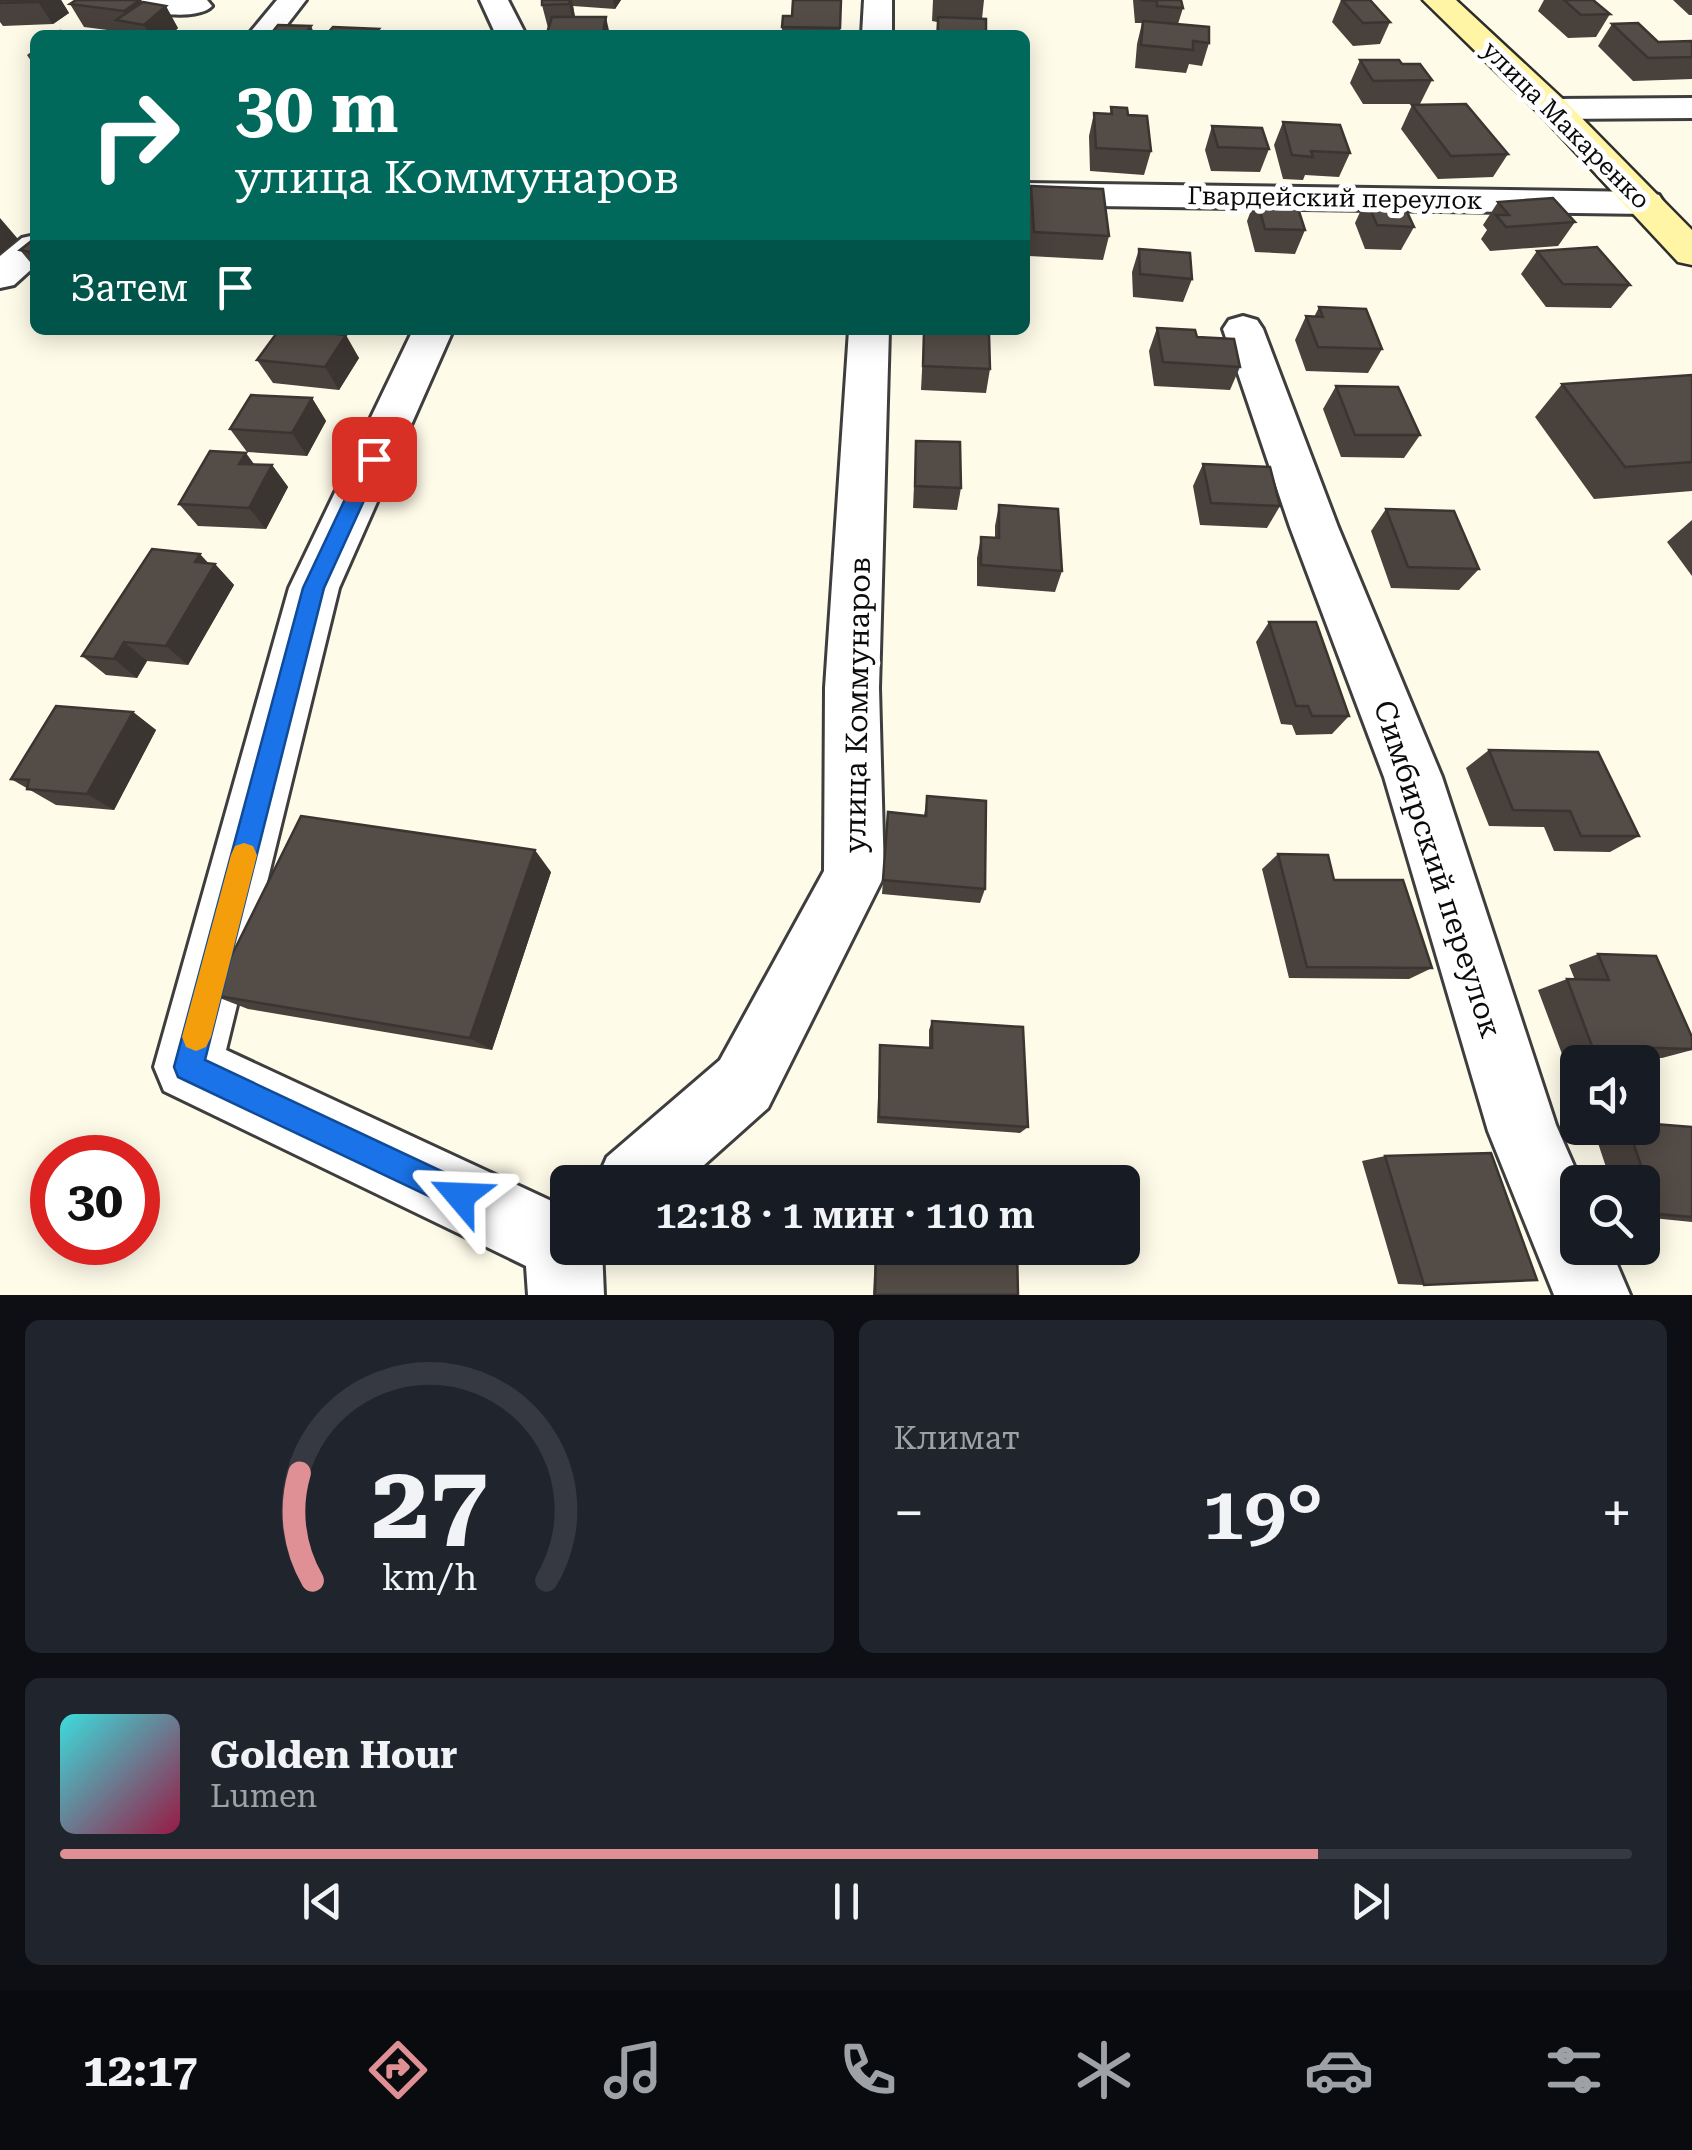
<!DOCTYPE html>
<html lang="ru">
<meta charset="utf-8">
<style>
body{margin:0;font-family:"Roboto Serif",serif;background:#20242c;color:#f1f3f6;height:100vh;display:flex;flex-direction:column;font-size:38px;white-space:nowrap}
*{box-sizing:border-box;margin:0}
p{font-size:32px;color:#9ea1a6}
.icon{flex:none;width:55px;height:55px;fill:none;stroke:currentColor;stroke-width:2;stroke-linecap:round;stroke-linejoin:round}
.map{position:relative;height:1295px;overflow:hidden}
.drawer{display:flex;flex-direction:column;gap:25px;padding:25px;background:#0d0f14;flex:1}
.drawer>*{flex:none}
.banner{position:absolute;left:30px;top:30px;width:1000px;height:305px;border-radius:15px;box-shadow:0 5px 25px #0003;background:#00695c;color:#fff;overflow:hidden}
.controls{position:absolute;left:1560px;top:1045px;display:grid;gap:20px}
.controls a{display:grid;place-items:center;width:100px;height:100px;border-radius:15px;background:#171b24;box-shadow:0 5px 25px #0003;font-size:50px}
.speed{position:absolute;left:30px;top:1135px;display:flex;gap:20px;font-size:50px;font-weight:700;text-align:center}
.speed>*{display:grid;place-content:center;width:130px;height:130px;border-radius:50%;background:#171b24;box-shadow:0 5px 25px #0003;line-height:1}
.speed .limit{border:15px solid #d22;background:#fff;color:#111}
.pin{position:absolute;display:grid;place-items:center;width:85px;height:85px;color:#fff;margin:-42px;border-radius:20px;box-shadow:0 5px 15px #0006}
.me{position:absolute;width:110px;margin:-55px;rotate:296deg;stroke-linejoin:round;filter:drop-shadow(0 0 8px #0008)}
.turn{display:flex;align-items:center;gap:35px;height:210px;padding:0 40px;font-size:45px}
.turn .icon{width:130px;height:130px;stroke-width:2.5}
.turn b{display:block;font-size:70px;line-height:85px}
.then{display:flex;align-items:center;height:95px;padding:0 40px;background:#0003;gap:20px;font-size:38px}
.big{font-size:75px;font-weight:600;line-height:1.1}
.drawer .tile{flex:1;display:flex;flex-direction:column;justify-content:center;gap:15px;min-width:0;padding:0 35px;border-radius:15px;background:#20242c}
.drawer .dial{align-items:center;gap:0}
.dial svg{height:260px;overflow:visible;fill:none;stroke:#363941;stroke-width:7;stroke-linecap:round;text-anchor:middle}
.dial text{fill:#f1f3f6;stroke:none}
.song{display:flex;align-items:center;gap:30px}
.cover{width:120px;height:120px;border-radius:15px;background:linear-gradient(135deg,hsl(180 70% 55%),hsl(340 70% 35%))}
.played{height:10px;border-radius:5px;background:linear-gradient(90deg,#de9095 80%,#363941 80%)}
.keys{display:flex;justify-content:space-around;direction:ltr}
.heat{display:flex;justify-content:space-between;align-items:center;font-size:55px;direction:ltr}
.drawer .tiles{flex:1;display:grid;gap:25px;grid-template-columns:1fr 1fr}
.tile:last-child{grid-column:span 2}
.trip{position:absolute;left:550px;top:1165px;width:590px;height:100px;border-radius:15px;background:#171b24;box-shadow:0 5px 25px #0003;font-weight:600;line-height:100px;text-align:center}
.dock{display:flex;height:160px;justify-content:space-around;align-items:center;background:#090b0e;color:#9ea1a6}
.dock .icon{width:70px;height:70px}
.dock .selected{color:#de9095}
.dock b{font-size:45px;color:#f1f3f6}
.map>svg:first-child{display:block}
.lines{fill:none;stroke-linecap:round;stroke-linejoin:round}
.minor-casing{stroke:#3e3e3e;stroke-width:6}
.secondary-casing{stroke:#2d2d2d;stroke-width:5}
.minor{fill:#fff;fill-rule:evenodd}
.secondary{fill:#fff5a4;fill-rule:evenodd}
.wall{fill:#48413c}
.shaded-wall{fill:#3b3531}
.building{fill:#544c46;stroke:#3b3531;stroke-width:2.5}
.route{fill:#1a73e8;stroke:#114b97;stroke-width:2.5}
.slow{fill:#f59e0b}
.labels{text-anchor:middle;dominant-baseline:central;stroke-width:10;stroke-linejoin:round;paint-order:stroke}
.far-street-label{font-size:25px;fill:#0b0b0b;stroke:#fff}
.street-label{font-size:30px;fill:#0b0b0b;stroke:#fff}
</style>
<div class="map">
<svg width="1692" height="1295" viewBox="0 0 1692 1295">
<rect width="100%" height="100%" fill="#fffbe9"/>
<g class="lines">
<defs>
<g id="minor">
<path d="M127,0H207L212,6C199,21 138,15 127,0Z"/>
<polygon points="277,0 306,0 279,35 248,35"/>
<polygon points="480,0 508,0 526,35 496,35"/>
<polygon points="864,0 892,0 892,35 862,35"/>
<polygon points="1692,98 1692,118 1554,119 1542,116 1538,109 1542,102 1554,99"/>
<polygon points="1025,183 1646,192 1659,195 1664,203 1659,211 1646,214 1025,205"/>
<polygon points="35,235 35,266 14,285 0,288 0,256 22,238"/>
<polygon points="1243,316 1257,320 1263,329 1338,527 1442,777 1556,1125 1581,1182 1578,1182 1578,1248 1610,1248 1630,1295 1554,1295 1488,1131 1384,777 1290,527 1223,329 1229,320"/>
<polygon points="413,330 453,330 339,588 226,1050 560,1205 568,1202 568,1248 602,1248 604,1295 528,1295 526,1266 164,1091 154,1067 289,588"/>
<polygon points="849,330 889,330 879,688 884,876 768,1108 685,1182 596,1182 607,1157 720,1060 824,871 825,688"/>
</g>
<polygon id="secondary" points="1423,0 1456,0 1566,102 1692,230 1692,265 1678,262 1542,116"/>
</defs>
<!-- minor casing -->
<use href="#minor" class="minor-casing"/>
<!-- secondary casing -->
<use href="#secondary" class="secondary-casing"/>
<!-- minor -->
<use href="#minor" class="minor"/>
<!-- secondary -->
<use href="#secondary" class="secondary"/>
</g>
<!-- wall -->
<g class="wall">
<polygon points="0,0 61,0 69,13 53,24 3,26 0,22"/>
<polygon points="141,0 142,3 178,28 171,35 125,35 123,32 84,27 70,4"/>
<polygon points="542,0 621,0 615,9 573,6 575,17 610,35 547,35 548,28 542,5"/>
<polygon points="841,0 840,35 782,35 782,27 792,16"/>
<polygon points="933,0 984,0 982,19 986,19 986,35 936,35 937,22 932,21"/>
<polygon points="1133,0 1181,0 1183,8 1178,24 1209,43 1202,66 1189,64 1186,73 1135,68 1137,44 1142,23 1135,23"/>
<polygon points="1341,0 1370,0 1390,22 1380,44 1353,46 1332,22"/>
<polygon points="1544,0 1593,0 1610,14 1596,37 1568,38 1538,11"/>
<polygon points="1673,0 1692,0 1692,15 1689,15"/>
<polygon points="1612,24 1658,42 1692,41 1692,79 1633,81 1598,46"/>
<polygon points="35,49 35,67 27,55"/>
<polygon points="1360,60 1402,64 1432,80 1420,104 1363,104 1350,83"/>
<polygon points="1412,105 1508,154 1493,177 1438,179 1401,129"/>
<polygon points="1111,107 1128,115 1151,151 1144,175 1090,171 1089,136 1094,113 1110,114"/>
<polygon points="1283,122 1350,153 1339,177 1305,175 1303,180 1283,179 1274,145"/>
<polygon points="1212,126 1269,149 1260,172 1211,171 1205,150"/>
<polygon points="1031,186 1109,236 1103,260 1029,256 1027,210"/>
<polygon points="1256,197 1305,230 1295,254 1255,252 1247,221"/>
<polygon points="1366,199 1414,227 1401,250 1365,249 1355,223"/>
<polygon points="1498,202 1575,222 1558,246 1490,251 1481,239 1487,230 1483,225"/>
<polygon points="35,238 35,268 20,250"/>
<polygon points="1139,249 1192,279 1183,302 1133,297 1132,272"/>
<polygon points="1537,251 1630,285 1611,308 1546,307 1521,274"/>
<polygon points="1319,307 1382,349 1368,373 1306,371 1295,340 1306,316 1314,317"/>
<polygon points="1157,328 1197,337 1240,367 1230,390 1154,386 1149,351"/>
<polygon points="924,331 990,369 986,393 921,390"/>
<polygon points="341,334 359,358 339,390 273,383 257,360"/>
<polygon points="1692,375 1692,491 1594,499 1535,417 1562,384"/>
<polygon points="1336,386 1420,435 1404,458 1341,457 1323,409"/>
<polygon points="312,398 326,421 307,456 247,452 230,429"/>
<polygon points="916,441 961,488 957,510 913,508"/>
<polygon points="1203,464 1280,506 1267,528 1200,525 1193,486"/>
<polygon points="272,465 288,487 266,529 198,526 179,504"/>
<polygon points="999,505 1062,571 1055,592 977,586 977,558 981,537 995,538 995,526"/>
<polygon points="1386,509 1479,569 1459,590 1391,588 1371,531"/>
<polygon points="1692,520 1692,576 1667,542"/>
<polygon points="208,563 215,564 234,585 188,665 147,661 137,678 106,675 82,656"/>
<polygon points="1269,622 1349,716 1332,734 1296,735 1292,725 1281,724 1256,642"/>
<polygon points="133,712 156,730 114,810 56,805 11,779"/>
<polygon points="1489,750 1639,836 1610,852 1554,851 1544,827 1489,826 1466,768"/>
<polygon points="927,796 985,889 980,903 882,894 888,812 924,816"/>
<polygon points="1278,854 1334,880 1432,968 1409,979 1289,978 1262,869"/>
<polygon points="551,872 492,1050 248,1009 212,995"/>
<polygon points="1598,954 1692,1037 1692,1050 1662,1058 1562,1054 1538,990 1567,979 1575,980 1569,965"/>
<polygon points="932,1021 1028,1127 1020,1133 877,1123 880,1045 929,1048 929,1030"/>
<polygon points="1692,1127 1692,1222 1642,1217 1642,1182 1611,1182 1593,1128"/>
<polygon points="1385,1156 1424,1285 1398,1284 1362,1161"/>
<polygon points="933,1248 1017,1248 1018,1295 873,1295 875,1254 933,1259"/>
</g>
<!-- shaded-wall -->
<g class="shaded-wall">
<polygon points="41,0 61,0 69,13 53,24 38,2"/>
<polygon points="141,0 151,19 166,6 178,28 171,35 150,35 144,25 130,22 124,11"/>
<polygon points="570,0 572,0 575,17 574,27 569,4"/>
<polygon points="613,0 621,0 615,9"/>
<polygon points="606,17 610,35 603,35 603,32"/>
<polygon points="311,26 315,35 304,35"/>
<polygon points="0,218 18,239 0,254"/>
<polygon points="328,330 339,330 344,339 346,335 359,358 339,390 325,367 326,333"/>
<polygon points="312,398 326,421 307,456 292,433"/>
<polygon points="246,453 262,475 239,464"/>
<polygon points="272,465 288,487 266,529 249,508"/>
<polygon points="200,554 213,568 215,564 234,585 188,665 166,646 195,562"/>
<polygon points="124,642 147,661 137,678 114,659"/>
<polygon points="133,712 156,730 114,810 87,794"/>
<polygon points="535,850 551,872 492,1050 470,1038"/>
</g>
<!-- building -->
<g class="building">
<polygon points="0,0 41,0 38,2 0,3"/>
<polygon points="76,0 140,0 124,11 70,4"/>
<polygon points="542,0 570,0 569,4 542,5"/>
<polygon points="793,0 841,0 840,28 782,27 783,16 792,16"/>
<polygon points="1140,0 1181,0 1183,8 1157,6 1157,1"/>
<polygon points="1342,0 1370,0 1390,22 1363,23"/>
<polygon points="1564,0 1593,0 1610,14 1581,15"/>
<polygon points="143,2 166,6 144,25 116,20"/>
<polygon points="552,17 606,17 603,32 547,33"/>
<polygon points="938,17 986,19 986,32 938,31"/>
<polygon points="1143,21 1209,27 1209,43 1193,41 1193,50 1141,45"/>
<polygon points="1638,23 1658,42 1692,41 1692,57 1648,58 1612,24"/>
<polygon points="278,25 311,26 304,35 270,35"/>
<polygon points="333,27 379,29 374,35 326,35"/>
<polygon points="60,31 92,35 54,35"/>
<polygon points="425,32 471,33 470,35 423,35"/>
<polygon points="1360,60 1399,60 1402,64 1420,64 1432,80 1373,81"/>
<polygon points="1466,104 1508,154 1451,156 1412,105"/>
<polygon points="1111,107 1127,108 1128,115 1147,116 1151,151 1096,148 1094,113 1112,114"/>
<polygon points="1283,122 1340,125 1350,153 1311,151 1313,157 1292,155"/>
<polygon points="1212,126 1262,128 1269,149 1218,147"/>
<polygon points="1031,186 1103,189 1109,236 1034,232"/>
<polygon points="1256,197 1295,199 1305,230 1265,229"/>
<polygon points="1553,198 1575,222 1506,227 1496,215 1509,215 1498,202"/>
<polygon points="1366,199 1402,201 1414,227 1377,225"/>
<polygon points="35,238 35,253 20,250"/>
<polygon points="1597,247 1630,285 1563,284 1537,251"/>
<polygon points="1139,249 1190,253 1192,279 1140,274"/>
<polygon points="1319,307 1366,309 1382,349 1318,347 1306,316 1323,317"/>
<polygon points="1157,328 1195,330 1197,337 1234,339 1240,367 1163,362"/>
<polygon points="279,330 328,330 326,333 346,335 325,367 257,360"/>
<polygon points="924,331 989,334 990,369 923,366"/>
<polygon points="1692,375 1692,462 1625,467 1562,384"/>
<polygon points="1336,386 1398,387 1420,435 1355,435"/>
<polygon points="251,395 312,398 292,433 230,429"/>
<polygon points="916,441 960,442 961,488 915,486"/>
<polygon points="210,451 246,453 239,464 272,465 249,508 179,504"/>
<polygon points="1203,464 1270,467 1280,506 1211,503"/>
<polygon points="999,505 1058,509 1062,571 981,565 981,537 999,538"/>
<polygon points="1386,509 1454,511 1479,569 1408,567"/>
<polygon points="152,549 200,554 195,562 215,564 166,646 124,642 114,659 82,656"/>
<polygon points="1269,622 1316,622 1349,716 1312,716 1308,706 1296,706"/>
<polygon points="56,706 133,712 87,794 27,789 29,780 11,779"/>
<polygon points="1489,750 1598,752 1639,836 1581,836 1570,811 1513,810"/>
<polygon points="927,796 986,801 985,889 883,880 888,812 926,816"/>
<polygon points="301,816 535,850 470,1038 212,995"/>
<polygon points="1278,854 1328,855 1334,880 1403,880 1432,968 1307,967"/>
<polygon points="1598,954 1656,956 1692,1037 1692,1049 1592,1046 1567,979 1609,980"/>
<polygon points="932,1021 1023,1027 1028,1127 879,1117 880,1045 932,1048"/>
<polygon points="1642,1123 1692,1127 1692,1217 1658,1214 1628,1128 1642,1128"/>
<polygon points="1491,1153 1537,1280 1424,1285 1385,1156"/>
<polygon points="937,1248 1017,1248 1018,1295 875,1295 876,1254 937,1260"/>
</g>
<!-- route -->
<polygon class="route" points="374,452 383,459 324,588 205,1060 471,1185 475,1196 471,1207 460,1211 178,1077 174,1067 303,588 364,459"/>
<!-- slow -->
<polygon class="slow" points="244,843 253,846 257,855 211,1037 206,1047 196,1051 186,1047 182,1037 231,855 235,846"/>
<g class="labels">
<!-- far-street labels -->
<g class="far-street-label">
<text transform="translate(1566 125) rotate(45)">улица Макаренко</text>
<text transform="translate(1335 198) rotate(1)">Гвардейский переулок</text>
</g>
<!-- street labels -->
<g class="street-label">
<text transform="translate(857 705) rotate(-89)">улица Коммунаров</text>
<text transform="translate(1438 869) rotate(72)">Симбирский переулок</text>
</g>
</g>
</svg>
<div class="controls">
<a><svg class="icon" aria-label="sound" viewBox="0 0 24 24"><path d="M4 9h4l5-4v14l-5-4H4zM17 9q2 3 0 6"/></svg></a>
<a><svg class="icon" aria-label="search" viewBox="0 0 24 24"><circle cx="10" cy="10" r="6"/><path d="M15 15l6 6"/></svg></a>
</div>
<div class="speed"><div class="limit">30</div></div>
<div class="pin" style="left:374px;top:459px;background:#d93025"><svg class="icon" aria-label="arrive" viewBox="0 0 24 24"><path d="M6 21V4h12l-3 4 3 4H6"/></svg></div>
<svg class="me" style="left:460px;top:1196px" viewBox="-20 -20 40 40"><path d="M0-17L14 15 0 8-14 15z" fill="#1a73e8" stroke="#fff" stroke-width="4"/></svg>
<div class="trip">12:18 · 1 мин · 110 m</div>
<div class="banner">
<div class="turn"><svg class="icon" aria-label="right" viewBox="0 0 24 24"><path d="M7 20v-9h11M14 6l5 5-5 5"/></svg><div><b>30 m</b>улица Коммунаров</div></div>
<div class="then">Затем<svg class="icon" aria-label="arrive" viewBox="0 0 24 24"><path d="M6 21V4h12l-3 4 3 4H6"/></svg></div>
</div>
</div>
<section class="drawer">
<div class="tiles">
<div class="tile dial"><svg viewBox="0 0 100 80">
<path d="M14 69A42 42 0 1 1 86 69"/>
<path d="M14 69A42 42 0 0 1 10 36" stroke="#de9095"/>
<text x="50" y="56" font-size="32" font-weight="700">27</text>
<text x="50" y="72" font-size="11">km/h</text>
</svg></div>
<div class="tile"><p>Климат</p>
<div class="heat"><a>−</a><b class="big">19°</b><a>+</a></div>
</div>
<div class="tile">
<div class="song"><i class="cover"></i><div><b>Golden Hour</b><p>Lumen</p></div></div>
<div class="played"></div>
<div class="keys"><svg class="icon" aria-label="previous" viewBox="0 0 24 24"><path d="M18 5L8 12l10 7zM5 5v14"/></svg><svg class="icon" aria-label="pause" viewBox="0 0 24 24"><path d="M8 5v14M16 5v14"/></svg><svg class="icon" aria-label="next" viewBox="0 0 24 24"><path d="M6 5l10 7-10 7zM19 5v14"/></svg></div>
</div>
</div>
</section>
<nav class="dock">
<b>12:17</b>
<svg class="icon selected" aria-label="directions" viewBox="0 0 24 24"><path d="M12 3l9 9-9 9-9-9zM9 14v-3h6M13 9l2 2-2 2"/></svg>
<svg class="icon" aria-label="music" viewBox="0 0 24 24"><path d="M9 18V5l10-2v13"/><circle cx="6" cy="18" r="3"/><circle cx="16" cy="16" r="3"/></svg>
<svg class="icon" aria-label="phone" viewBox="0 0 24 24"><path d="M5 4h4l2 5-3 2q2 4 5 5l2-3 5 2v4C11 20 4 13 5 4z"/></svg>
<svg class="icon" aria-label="climate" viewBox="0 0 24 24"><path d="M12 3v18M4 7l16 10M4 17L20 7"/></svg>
<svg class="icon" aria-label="car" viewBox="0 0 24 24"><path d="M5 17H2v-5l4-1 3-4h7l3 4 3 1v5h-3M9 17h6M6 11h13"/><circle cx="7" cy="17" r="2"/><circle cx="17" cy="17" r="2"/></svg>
<svg class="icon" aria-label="filters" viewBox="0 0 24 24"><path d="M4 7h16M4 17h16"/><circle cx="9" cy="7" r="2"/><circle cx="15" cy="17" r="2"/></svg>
</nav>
